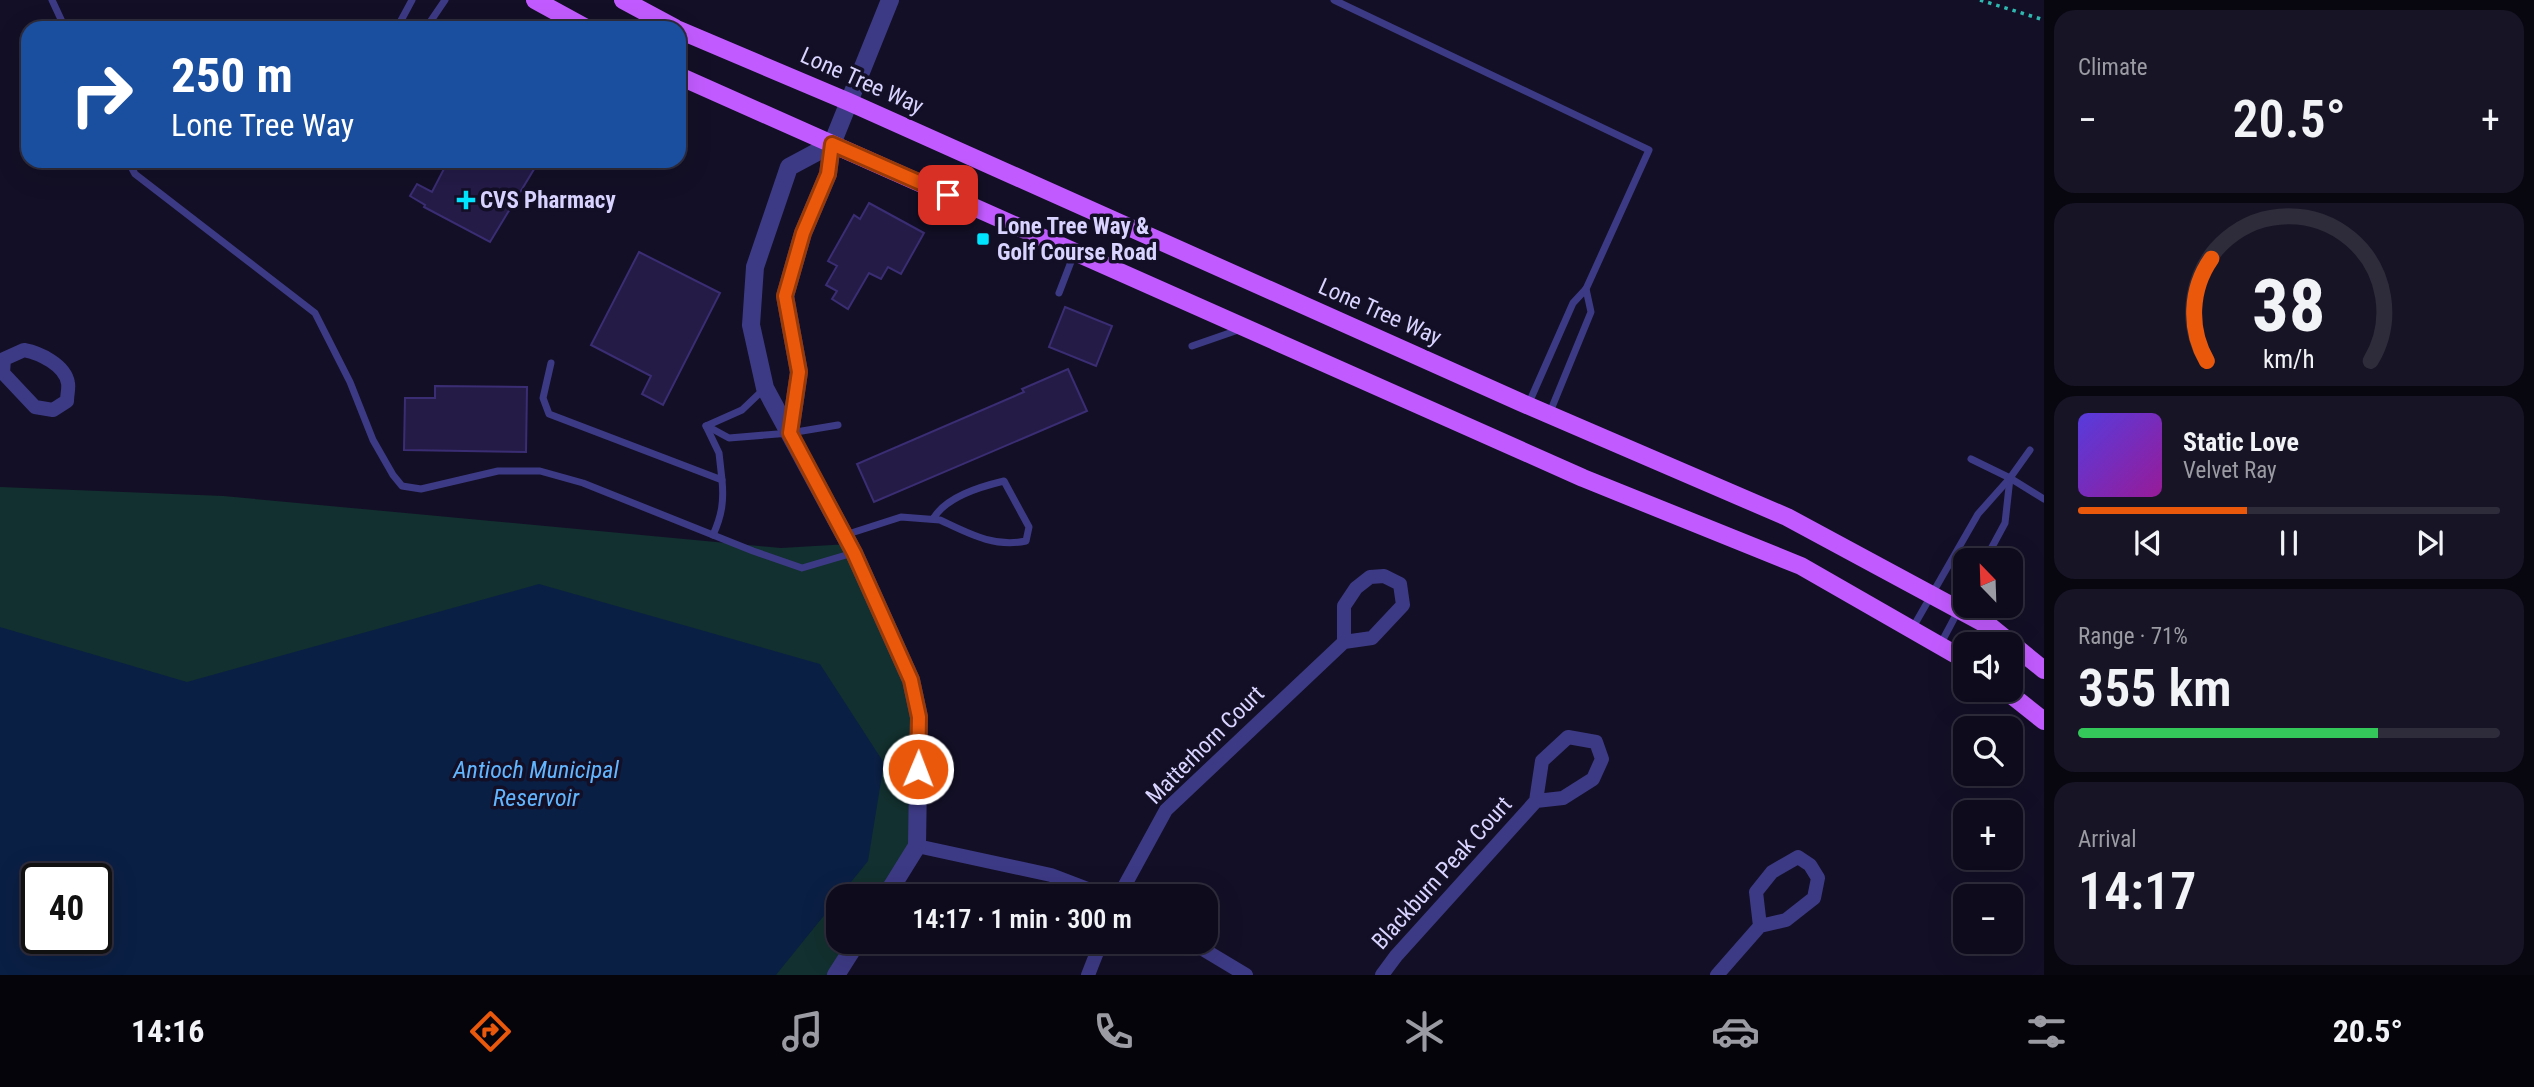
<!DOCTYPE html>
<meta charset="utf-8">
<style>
body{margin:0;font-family:"Roboto Condensed",sans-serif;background:#171425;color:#f1f3f6;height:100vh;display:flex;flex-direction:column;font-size:26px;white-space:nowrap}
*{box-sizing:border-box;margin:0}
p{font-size:23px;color:#9b9ba3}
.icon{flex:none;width:38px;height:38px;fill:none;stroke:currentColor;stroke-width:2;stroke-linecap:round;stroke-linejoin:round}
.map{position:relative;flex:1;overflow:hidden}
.drawer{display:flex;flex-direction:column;gap:10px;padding:10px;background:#08060f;width:490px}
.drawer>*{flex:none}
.hud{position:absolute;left:21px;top:21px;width:665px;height:147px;border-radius:21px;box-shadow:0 7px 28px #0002,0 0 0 2px #2e2b3b;background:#1a4fa0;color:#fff;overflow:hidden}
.needle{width:46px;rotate:337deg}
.buttons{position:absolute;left:1953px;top:548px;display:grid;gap:14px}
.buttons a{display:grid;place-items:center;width:70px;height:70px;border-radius:14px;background:#0e0b1c;box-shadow:0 7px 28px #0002,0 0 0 2px #2e2b3b;font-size:35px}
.speed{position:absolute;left:21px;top:863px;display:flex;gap:14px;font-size:35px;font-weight:700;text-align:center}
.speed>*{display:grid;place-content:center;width:91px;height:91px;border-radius:50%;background:#0e0b1c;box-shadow:0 7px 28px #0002,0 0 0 2px #2e2b3b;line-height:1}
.speed .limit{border:4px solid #111;border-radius:10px;background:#fff;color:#111}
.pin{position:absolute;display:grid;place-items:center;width:60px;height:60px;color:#fff;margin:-30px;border-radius:14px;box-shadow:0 4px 10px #0006}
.me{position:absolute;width:77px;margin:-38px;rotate:1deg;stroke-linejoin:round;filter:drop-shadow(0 0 5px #0008)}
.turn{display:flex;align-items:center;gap:24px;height:147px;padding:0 35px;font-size:32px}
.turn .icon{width:91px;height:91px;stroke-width:2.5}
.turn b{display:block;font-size:49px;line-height:60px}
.big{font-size:52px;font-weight:600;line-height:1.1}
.drawer .widget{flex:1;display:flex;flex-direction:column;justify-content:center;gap:10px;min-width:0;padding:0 24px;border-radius:21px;background:#171425}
.drawer .dial{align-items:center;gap:0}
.dial svg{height:182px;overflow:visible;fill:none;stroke:#2e2b3b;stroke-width:7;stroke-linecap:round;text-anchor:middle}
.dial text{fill:#f1f3f6;stroke:none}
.song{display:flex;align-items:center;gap:21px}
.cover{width:84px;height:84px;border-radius:10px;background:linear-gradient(135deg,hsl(250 70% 55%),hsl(300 70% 35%))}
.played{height:7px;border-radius:4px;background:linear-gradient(90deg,#ea580c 40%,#2e2b3b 40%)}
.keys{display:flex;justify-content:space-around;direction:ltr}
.heat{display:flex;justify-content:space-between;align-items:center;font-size:38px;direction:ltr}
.charge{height:10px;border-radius:5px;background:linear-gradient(90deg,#34c759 71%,#2e2b3b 0)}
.trip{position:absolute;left:826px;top:884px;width:392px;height:70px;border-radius:21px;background:#0e0b1c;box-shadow:0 7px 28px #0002,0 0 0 2px #2e2b3b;font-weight:600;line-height:70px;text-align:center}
.dock{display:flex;height:112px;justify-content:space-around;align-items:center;background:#06040b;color:#9b9ba3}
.dock .icon{width:49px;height:49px}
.dock .selected{color:#ea580c}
.dock b{font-size:32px;color:#f1f3f6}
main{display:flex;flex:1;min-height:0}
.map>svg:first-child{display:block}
.green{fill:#12302f;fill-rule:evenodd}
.water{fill:#0a1f44;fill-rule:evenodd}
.building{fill:#241b47;stroke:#3b2d73;stroke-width:2}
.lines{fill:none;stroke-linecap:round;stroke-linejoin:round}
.path{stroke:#2fb8b0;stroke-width:3.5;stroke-dasharray:3.5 5;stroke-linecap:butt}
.service{stroke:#3d3a85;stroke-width:7}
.minor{stroke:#3d3a85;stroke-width:14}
.tertiary{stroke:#3d3a85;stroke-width:18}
.primary{stroke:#c25bff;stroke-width:18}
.route-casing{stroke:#983908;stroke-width:18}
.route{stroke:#ea580c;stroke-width:12}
.poi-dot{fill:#00e5ff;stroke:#130f26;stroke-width:2.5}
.labels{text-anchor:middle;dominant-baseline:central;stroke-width:7;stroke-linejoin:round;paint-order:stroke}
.street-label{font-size:23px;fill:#d9d4ff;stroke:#130f26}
.poi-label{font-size:23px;font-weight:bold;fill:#d9d4ff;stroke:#130f26;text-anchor:start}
.water-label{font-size:24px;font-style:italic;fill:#62b6ff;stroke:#130f26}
</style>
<main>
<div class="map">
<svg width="2044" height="975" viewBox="0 0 2044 975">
<rect width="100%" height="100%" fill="#130f26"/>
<!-- green -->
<path class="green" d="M0,487L223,496L781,548L849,544L911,680L917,846L886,896H838V942H857L836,975H0ZM37,878H96V938H37Z"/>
<!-- water -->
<path class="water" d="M539,584L820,664L884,763L868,861L776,975H0V627L187,682ZM37,878H96V938H37Z"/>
<!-- building -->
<g class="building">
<polygon points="448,161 539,161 490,242 424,207 425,205 410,196 417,184 432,192"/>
<polygon points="869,203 924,233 901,274 888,267 881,279 869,273 848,309 832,299 837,291 826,285 837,266 828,261 854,215 860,219"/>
<polygon points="639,252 720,293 663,405 642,394 651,376 591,345"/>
<polygon points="1065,307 1112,326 1096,366 1049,347"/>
<polygon points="1068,369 1087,411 874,502 857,464 1024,392 1022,389"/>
<polygon points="435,386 527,387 526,452 404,450 405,398 435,398"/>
</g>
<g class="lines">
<!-- path -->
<polyline class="path" points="1980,0 2044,20"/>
<!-- service -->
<g class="service">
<polyline points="52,0 65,28"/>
<polyline points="1334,0 1649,150 1586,289 1573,303 1528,405"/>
<polyline points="397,28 412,0"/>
<polyline points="426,28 445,0"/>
<polyline points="128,161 135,174 315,313 350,382 373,440 393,475 402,486 421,489 498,471 540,471 583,483 753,551 802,568 853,553"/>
<polyline points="1059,293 1074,254"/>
<polyline points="1192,346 1241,329"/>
<polyline points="551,363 543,398 549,414 722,480 719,453 706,426"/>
<polyline points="1550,412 1591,312 1586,289"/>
<polyline points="706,426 742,410 764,389"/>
<polyline points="707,426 729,438 790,433 838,425"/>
<polyline points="1971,459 2010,478 2044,499"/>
<path d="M713,535C722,515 724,501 722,480"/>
<path d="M845,535L901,517L940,520C968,533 994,548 1026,541L1029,527L1004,481C979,487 946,497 933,519"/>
<polyline points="1985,560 2005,523 2010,478"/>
<polyline points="1912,629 1978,514 2010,478 2030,450"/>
<polyline points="1940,645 1965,598"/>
</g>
<!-- minor -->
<g class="minor">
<path d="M24,350C40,353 65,365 68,383C69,388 67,395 67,401L53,410L35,407L3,373L4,359Z"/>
<polyline points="917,846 1051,875 1106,896"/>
<polyline points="1119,896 1166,810 1344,642 1372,638 1403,605 1400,584 1384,576 1370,577 1356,588 1344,606 1344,642"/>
<polyline points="1191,942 1246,975"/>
<polyline points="1088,975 1101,942"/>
<polyline points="1382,975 1396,956 1536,801 1542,761 1568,737 1596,742 1602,759 1593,779 1563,798 1536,801"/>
<polyline points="1717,975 1760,926 1786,920 1814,898 1818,878 1810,865 1798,857 1772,872 1756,892 1760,926"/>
</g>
<!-- tertiary -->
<g class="tertiary">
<polyline points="832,144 789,167 755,267 751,325 765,388 854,553 911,680 919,717 917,846 886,896"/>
<polyline points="790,433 799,372 785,296 803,233 828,174 832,144 890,0"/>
<polyline points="836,975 857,942"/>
</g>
<!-- primary -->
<g class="primary">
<polyline points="535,0 586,28"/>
<polyline points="623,0 675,28"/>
<polyline points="679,30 849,102 1520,402 1787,517 1991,627 2044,670"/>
<polyline points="679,76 1583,478 1801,566 1965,660"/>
<polyline points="2005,690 2044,721"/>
</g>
</g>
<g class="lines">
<defs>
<polyline id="route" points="918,769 919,717 911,680 854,553 790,433 799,372 785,296 803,233 828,174 832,144 948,195"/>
</defs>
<!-- route casing -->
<use href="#route" class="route-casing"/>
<!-- route -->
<use href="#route" class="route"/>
</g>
<!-- markers -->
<g class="poi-dot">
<path d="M462.5 189.5h7v7h7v7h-7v7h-7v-7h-7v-7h7z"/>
<rect x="976" y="232" width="14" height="14" rx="3.5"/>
</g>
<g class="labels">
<!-- street labels -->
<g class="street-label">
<text transform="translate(862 81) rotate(24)">Lone Tree Way</text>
<text transform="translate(1380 312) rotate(24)">Lone Tree Way</text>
<text transform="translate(1205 745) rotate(-45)">Matterhorn Court</text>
<text transform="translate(1442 873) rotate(-48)">Blackburn Peak Court</text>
</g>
<!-- poi labels -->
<g class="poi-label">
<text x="480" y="200">CVS Pharmacy</text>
<text x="997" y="226">Lone Tree Way &amp;<tspan x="997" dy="26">Golf Course Road</tspan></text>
</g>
<!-- water labels -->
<g class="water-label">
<text x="536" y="770">Antioch Municipal<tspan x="536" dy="28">Reservoir</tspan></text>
</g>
</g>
</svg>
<div class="buttons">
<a><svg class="needle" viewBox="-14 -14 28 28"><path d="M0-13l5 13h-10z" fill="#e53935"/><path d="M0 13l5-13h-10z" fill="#9b9ba3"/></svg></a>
<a><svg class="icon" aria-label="sound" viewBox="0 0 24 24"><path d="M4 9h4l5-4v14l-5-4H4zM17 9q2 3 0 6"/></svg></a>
<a><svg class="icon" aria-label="search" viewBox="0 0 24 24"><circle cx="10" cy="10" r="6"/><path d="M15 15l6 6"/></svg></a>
<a>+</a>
<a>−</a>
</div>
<div class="speed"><div class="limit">40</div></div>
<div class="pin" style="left:948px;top:195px;background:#d93025"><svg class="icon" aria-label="arrive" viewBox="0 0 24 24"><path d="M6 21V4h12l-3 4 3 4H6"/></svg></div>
<svg class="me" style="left:918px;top:769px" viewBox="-20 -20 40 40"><circle r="17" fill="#ea580c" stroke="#fff" stroke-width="3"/><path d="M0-11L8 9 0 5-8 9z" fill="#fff"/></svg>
<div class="trip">14:17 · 1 min · 300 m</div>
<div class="hud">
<div class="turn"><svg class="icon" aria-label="right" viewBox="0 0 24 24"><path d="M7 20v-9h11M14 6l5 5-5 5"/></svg><div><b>250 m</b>Lone Tree Way</div></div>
</div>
</div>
<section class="drawer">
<div class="widget"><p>Climate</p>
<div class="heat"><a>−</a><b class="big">20.5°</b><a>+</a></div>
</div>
<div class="widget dial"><svg viewBox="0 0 100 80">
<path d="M14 69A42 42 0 1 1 86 69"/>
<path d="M14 69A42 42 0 0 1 16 24" stroke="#ea580c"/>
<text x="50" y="56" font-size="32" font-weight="700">38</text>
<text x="50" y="72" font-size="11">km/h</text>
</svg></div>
<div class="widget">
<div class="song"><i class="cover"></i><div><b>Static Love</b><p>Velvet Ray</p></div></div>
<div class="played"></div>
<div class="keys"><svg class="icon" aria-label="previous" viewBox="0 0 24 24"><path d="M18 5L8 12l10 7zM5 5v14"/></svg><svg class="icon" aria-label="pause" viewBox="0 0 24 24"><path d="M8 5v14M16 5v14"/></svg><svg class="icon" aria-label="next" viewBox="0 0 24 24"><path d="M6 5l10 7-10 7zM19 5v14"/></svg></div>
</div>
<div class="widget"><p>Range · 71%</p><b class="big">355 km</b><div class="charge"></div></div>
<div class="widget"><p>Arrival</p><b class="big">14:17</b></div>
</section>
</main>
<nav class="dock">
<b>14:16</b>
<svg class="icon selected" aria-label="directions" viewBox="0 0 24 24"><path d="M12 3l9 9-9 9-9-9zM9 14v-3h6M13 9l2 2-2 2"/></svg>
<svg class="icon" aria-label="music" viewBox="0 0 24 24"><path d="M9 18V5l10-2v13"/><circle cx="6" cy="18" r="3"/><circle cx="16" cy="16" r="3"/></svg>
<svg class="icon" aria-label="phone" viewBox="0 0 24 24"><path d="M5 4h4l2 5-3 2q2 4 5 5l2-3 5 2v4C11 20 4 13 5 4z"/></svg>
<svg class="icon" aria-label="climate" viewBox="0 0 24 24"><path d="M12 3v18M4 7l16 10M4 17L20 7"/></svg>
<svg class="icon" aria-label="car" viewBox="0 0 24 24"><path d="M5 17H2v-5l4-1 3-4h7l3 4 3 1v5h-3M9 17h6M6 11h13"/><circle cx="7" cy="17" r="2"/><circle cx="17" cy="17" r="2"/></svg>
<svg class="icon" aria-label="filters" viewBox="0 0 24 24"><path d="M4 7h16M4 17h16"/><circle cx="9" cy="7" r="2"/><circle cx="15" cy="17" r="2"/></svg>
<b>20.5°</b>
</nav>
